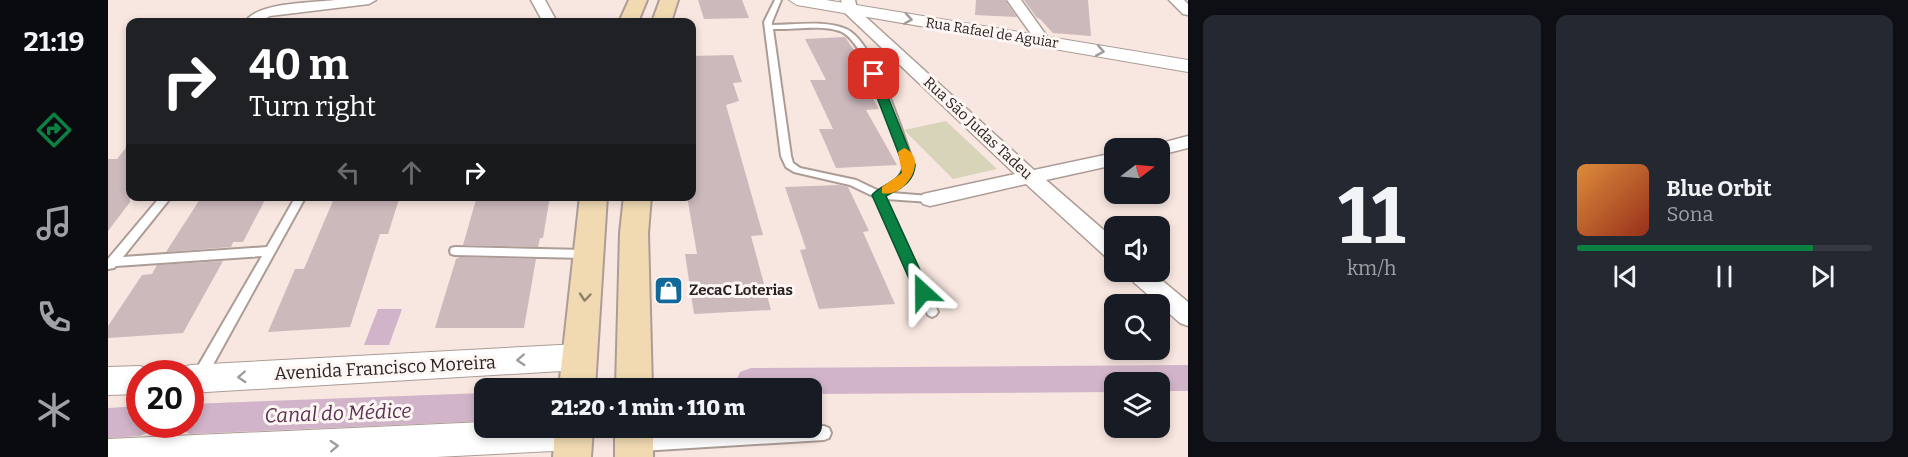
<!DOCTYPE html>
<meta charset="utf-8">
<style>
body{margin:0;font-family:Bitter,serif;background:#242831;color:#f1f3f6;height:100vh;display:flex;flex-direction:column;font-size:22px;white-space:nowrap}
*{box-sizing:border-box;margin:0}
p{font-size:20px;color:#9ea1a6}
.icon{flex:none;width:33px;height:33px;fill:none;stroke:currentColor;stroke-width:2;stroke-linecap:round;stroke-linejoin:round}
.map{position:relative;flex:1;overflow:hidden}
.drawer{display:flex;flex-direction:column;gap:15px;padding:15px;background:#0d0f14;width:720px}
.drawer>*{flex:none}
.guide{position:absolute;left:18px;top:18px;width:570px;height:183px;border-radius:12px;box-shadow:0 3px 9px #0003;background:#202124;color:#fff;overflow:hidden}
.needle{width:39px;rotate:74deg}
.tools{position:absolute;left:996px;top:138px;display:grid;gap:12px}
.tools a{display:grid;place-items:center;width:66px;height:66px;border-radius:12px;background:#171b24;box-shadow:0 3px 9px #0003;font-size:30px}
.speed{position:absolute;left:18px;top:360px;display:flex;gap:12px;font-size:30px;font-weight:700;text-align:center}
.speed>*{display:grid;place-content:center;width:78px;height:78px;border-radius:50%;background:#171b24;box-shadow:0 3px 9px #0003;line-height:1}
.speed .limit{border:9px solid #d22;background:#fff;color:#111}
.pin{position:absolute;display:grid;place-items:center;width:51px;height:51px;color:#fff;margin:-26px;border-radius:12px;box-shadow:0 3px 9px #0006}
.me{position:absolute;width:66px;margin:-33px;rotate:336deg;stroke-linejoin:round;filter:drop-shadow(0 0 4px #0008)}
.turn{display:flex;align-items:center;gap:21px;height:126px;padding:0 24px;font-size:27px}
.turn .icon{width:78px;height:78px;stroke-width:2.5}
.turn b{display:block;font-size:42px;line-height:51px}
.lanes{display:flex;align-items:center;height:57px;padding:0 24px;background:#0003;justify-content:center;gap:30px;direction:ltr}
.lanes .off{opacity:.35}
.drawer .tile{flex:1;display:flex;flex-direction:column;justify-content:center;gap:9px;min-width:0;padding:0 21px;border-radius:12px;background:#242831}
.drawer .dial{align-items:center;gap:0}
.dial b{font-size:78px;line-height:1}
.song{display:flex;align-items:center;gap:18px}
.cover{width:72px;height:72px;border-radius:9px;background:linear-gradient(135deg,hsl(30 70% 55%),hsl(10 70% 35%))}
.played{height:6px;border-radius:3px;background:linear-gradient(90deg,#0b8043 80%,#363941 80%)}
.keys{display:flex;justify-content:space-around;direction:ltr}
.drawer .tiles{flex:1;display:grid;gap:15px;grid-template-columns:repeat(2,1fr)}
.trip{position:absolute;left:366px;top:378px;width:348px;height:60px;border-radius:12px;background:#171b24;box-shadow:0 3px 9px #0003;font-weight:800;line-height:60px;text-align:center}
main{display:flex;flex:1;min-height:0}
.menu{display:flex;flex-direction:column;width:108px;justify-content:space-around;align-items:center;background:#090b0e;color:#9ea1a6}
.menu .icon{width:42px;height:42px}
.menu .on{color:#0b8043}
.menu b{font-size:27px;color:#f1f3f6}
.map>svg:first-child{display:block}
.green{fill:#d7d4b9}
.water{fill:#d1b4c9}
.lines{fill:none;stroke-linecap:round;stroke-linejoin:round}
.canal{fill:#d1b4c9;fill-rule:evenodd}
.building{fill:#cbb9bc}
.service-casing{stroke:#ac9c96;stroke-width:4}
.minor-casing{stroke:#ac9c96;stroke-width:3}
.tertiary-casing{stroke:#ac9c96;stroke-width:2}
.secondary-casing{stroke:#ac9c96;stroke-width:4}
.service{fill:#fff;fill-rule:evenodd}
.minor{fill:#fff;fill-rule:evenodd}
.tertiary{fill:#fff;fill-rule:evenodd}
.secondary{fill:#f1dab2;fill-rule:evenodd}
.oneway{stroke:#9f9c9b}
.oneway2{stroke:#8e7e6a}
.route{fill:#0b8043;stroke:#07532c;stroke-width:1.5}
.slow{fill:#f59e0b}
.labels{text-anchor:middle;dominant-baseline:central;stroke-width:6;stroke-linejoin:round;paint-order:stroke}
.far-street-label{font-size:14px;fill:#2a2321;stroke:#fdf6f3}
.street-label{font-size:15px;fill:#2a2321;stroke:#fdf6f3}
.poi-label{font-size:15px;font-weight:bold;fill:#2a2321;stroke:#fdf6f3;text-anchor:start}
.near-street-label{font-size:18px;fill:#2a2321;stroke:#fdf6f3}
.near-water-label{font-size:20px;font-style:italic;fill:#593151;stroke:#fdf6f3}
</style>
<main>
<nav class="menu">
<b>21:19</b>
<svg class="icon on" aria-label="directions" viewBox="0 0 24 24"><path d="M12 3l9 9-9 9-9-9zM9 14v-3h6M13 9l2 2-2 2"/></svg>
<svg class="icon" aria-label="music" viewBox="0 0 24 24"><path d="M9 18V5l10-2v13"/><circle cx="6" cy="18" r="3"/><circle cx="16" cy="16" r="3"/></svg>
<svg class="icon" aria-label="phone" viewBox="0 0 24 24"><path d="M5 4h4l2 5-3 2q2 4 5 5l2-3 5 2v4C11 20 4 13 5 4z"/></svg>
<svg class="icon" aria-label="climate" viewBox="0 0 24 24"><path d="M12 3v18M4 7l16 10M4 17L20 7"/></svg>
</nav>
<div class="map">
<svg width="1080" height="457" viewBox="0 0 1080 457">
<rect width="100%" height="100%" fill="#f8e6e0"/>
<!-- green -->
<polygon class="green" points="838,121 889,169 845,179 796,130"/>
<!-- water -->
<polygon class="water" points="270,309 294,309 281,345 256,345"/>
<g class="lines">
<!-- canal -->
<g class="canal">
<polygon points="1080,365 1080,391 1052,391 1052,382 1006,382 1006,392 704,394 704,388 632,388 628,381 632,372 643,368"/>
<polygon points="376,393 376,421 82,434 71,429 69,424 82,424 82,404"/>
<polygon points="32,406 32,424 46,424 43,431 32,436 0,438 0,408"/>
</g>
</g>
<!-- building -->
<g class="building">
<polygon points="590,0 634,0 641,18 596,19"/>
<polygon points="868,0 897,0 909,17 867,15"/>
<polygon points="916,0 980,0 983,36 945,33 932,19 929,18"/>
<polygon points="737,37 755,63 744,64 771,109 758,110 789,165 728,168 711,129 725,129 702,80 718,80 697,39"/>
<polygon points="625,55 634,82 625,83 631,101 618,105 655,235 643,236 663,310 586,314 577,254 589,254 579,196 584,196 584,56"/>
<polygon points="22,143 22,202 0,231 0,159 9,159"/>
<polygon points="731,185 740,187 761,231 755,232 787,304 711,309 692,250 698,249 677,187"/>
<polygon points="94,196 159,196 135,242 125,242 123,247 58,252"/>
<polygon points="227,196 292,196 280,234 272,234 242,327 160,332 187,269 196,269"/>
<polygon points="369,196 442,196 435,238 432,238 430,247 355,245"/>
<polygon points="352,257 428,259 416,328 327,328 348,259"/>
<polygon points="115,261 75,333 0,338 0,326 34,275 44,274 49,265"/>
</g>
<g class="lines">
<defs>
<g id="service">
<path d="M667,0H673L664,22V25C687,25 716,20 738,29C767,41 795,135 806,165C803,179 795,186 783,193L822,196L827,199L822,202L778,199L830,312L828,315L824,317L820,315L767,197L742,185L686,172L678,167L673,156L656,22ZM665,29C684,30 716,24 734,32C760,45 786,136 796,165C794,179 783,184 771,191L748,180L692,168L685,163L683,156Z"/>
<polygon points="53,196 64,196 15,257 159,247 188,196 198,196 96,381 91,383 86,381 84,377 86,373 154,256 8,266 6,268 0,269 0,259"/>
<polygon points="347,247 477,250 481,251 482,254 481,257 477,258 347,255 343,254 342,251 343,248"/>
<polygon points="716,426 721,428 723,433 721,438 716,440 533,451 528,449 526,444 528,439 533,437"/>
</g>
<g id="minor">
<path d="M227,0H268L261,4L162,16L151,22H137C149,2 204,3 227,0Z"/>
<polygon points="423,0 437,0 449,22 435,22"/>
<polygon points="733,0 747,0 749,9 926,170 1006,153 1006,165 938,180 1006,239 1006,259 998,257 918,184 822,206 815,204 812,199 815,194 907,174 737,13"/>
<polygon points="899,0 913,0 943,42 941,45 931,45"/>
<polygon points="1061,0 1076,0 1080,4 1080,15 1075,14"/>
<polygon points="1080,136 1080,148 1052,155 1052,148 1043,148 1046,145"/>
<polygon points="1018,272 1044,272 1080,302 1080,326 1072,323 1021,278"/>
</g>
<g id="tertiary">
<polygon points="681,0 718,0 1080,60 1080,72 689,5"/>
<polygon points="471,344 482,348 486,357 482,366 471,370 82,393 82,374 69,374 71,369 82,365"/>
<polygon points="32,366 43,370 45,374 32,374 32,394 0,395 0,367"/>
<polygon points="376,422 376,428 480,428 483,434 478,445 466,450 328,457 0,457 0,439"/>
</g>
<g id="secondary">
<polygon points="521,0 539,0 530,22 511,22"/>
<polygon points="552,0 570,0 563,22 544,22"/>
<polygon points="472,196 499,196 487,388 451,388"/>
<polygon points="516,196 543,196 540,233 544,388 508,388 512,233"/>
<polygon points="447,428 485,428 483,457 445,457"/>
<rect x="507" y="428" width="38" height="29"/>
</g>
</defs>
<!-- service casing -->
<use href="#service" class="service-casing"/>
<!-- minor casing -->
<use href="#minor" class="minor-casing"/>
<!-- tertiary casing -->
<use href="#tertiary" class="tertiary-casing"/>
<!-- secondary casing -->
<use href="#secondary" class="secondary-casing"/>
<!-- service -->
<use href="#service" class="service"/>
<!-- minor -->
<use href="#minor" class="minor"/>
<!-- tertiary -->
<use href="#tertiary" class="tertiary"/>
<!-- secondary -->
<use href="#secondary" class="secondary"/>
</g>
<!-- one-way arrows -->
<defs><path id="oneway-chevron" d="M-2-3.5L2.5 0L-2 3.5" fill="none" stroke-width="1.6" stroke-linecap="round" stroke-linejoin="round" transform="scale(1.5)"/></defs>
<g class="oneway">
<use href="#oneway-chevron" transform="translate(800 19) rotate(9)"/>
<use href="#oneway-chevron" transform="translate(992 51) rotate(10)"/>
<use href="#oneway-chevron" transform="translate(413 360) rotate(177)"/>
<use href="#oneway-chevron" transform="translate(134 377) rotate(177)"/>
<use href="#oneway-chevron" transform="translate(226 446) rotate(-3)"/>
</g>
<use class="oneway2" href="#oneway-chevron" transform="translate(477 297) rotate(95)"/>
<!-- route -->
<path class="route" d="M762,71L771,74L807,165C806,183 792,188 778,196L822,292L815,298L807,292L764,195C774,183 793,183 795,165L760,74Z"/>
<!-- slow -->
<path class="slow" d="M796,148C822,158 797,199 774,193V187L794,173L790,152Z"/>
<!-- icons -->
<defs>
<symbol id="shop-square" viewBox="-11 -11 22 22"><rect x="-9" y="-9" width="18" height="18" rx="4" fill="#126899" stroke="#fdf6f3"/><path d="M-5-2.5h2.3a2.7 3.5 0 0 1 5.4 0H5L5.5 6h-11ZM-1.5-2.5h3a1.5 2.3 0 0 0-3 0Z" fill="#fff"/></symbol>
</defs>
<g fill-rule="evenodd">
<use href="#shop-square" x="544" y="274" width="33" height="33"/>
</g>
<g class="labels">
<!-- far-street labels -->
<g class="far-street-label">
<text transform="translate(884 33) rotate(9)">Rua Rafael de Aguiar</text>
</g>
<!-- street labels -->
<g class="street-label">
<text transform="translate(870 128) rotate(43)">Rua São Judas Tadeu</text>
</g>
<!-- poi labels -->
<g class="poi-label">
<text x="581" y="290">ZecaC Loterias</text>
</g>
<!-- near-street labels -->
<g class="near-street-label">
<text transform="translate(277 368) rotate(-3)">Avenida Francisco Moreira</text>
</g>
<!-- near-water labels -->
<g class="near-water-label">
<text transform="translate(230 413) rotate(-2)">Canal do Médice</text>
</g>
</g>
</svg>
<div class="tools">
<a><svg class="needle" viewBox="-14 -14 28 28"><path d="M0-13l5 13h-10z" fill="#e53935"/><path d="M0 13l5-13h-10z" fill="#9ea1a6"/></svg></a>
<a><svg class="icon" aria-label="sound" viewBox="0 0 24 24"><path d="M4 9h4l5-4v14l-5-4H4zM17 9q2 3 0 6"/></svg></a>
<a><svg class="icon" aria-label="search" viewBox="0 0 24 24"><circle cx="10" cy="10" r="6"/><path d="M15 15l6 6"/></svg></a>
<a><svg class="icon" aria-label="layers" viewBox="0 0 24 24"><path d="M12 4l9 5-9 5-9-5zM3 14l9 5 9-5"/></svg></a>
</div>
<div class="speed"><div class="limit">20</div></div>
<div class="pin" style="left:766px;top:74px;background:#d93025"><svg class="icon" aria-label="arrive" viewBox="0 0 24 24"><path d="M6 21V4h12l-3 4 3 4H6"/></svg></div>
<svg class="me" style="left:815px;top:292px" viewBox="-20 -20 40 40"><path d="M0-17L14 15 0 8-14 15z" fill="#0b8043" stroke="#fff" stroke-width="4"/></svg>
<div class="trip">21:20 · 1 min · 110 m</div>
<div class="guide">
<div class="turn"><svg class="icon" aria-label="right" viewBox="0 0 24 24"><path d="M7 20v-9h11M14 6l5 5-5 5"/></svg><div><b>40 m</b>Turn right</div></div>
<div class="lanes"><svg class="icon off" aria-label="left" viewBox="0 0 24 24"><path d="M17 20v-9H6M10 6l-5 5 5 5"/></svg><svg class="icon off" aria-label="ahead" viewBox="0 0 24 24"><path d="M12 20V5M6 11l6-6 6 6"/></svg><svg class="icon" aria-label="right" viewBox="0 0 24 24"><path d="M7 20v-9h11M14 6l5 5-5 5"/></svg></div>
</div>
</div>
<section class="drawer">
<div class="tiles">
<div class="tile dial"><b>11</b><p>km/h</p></div>
<div class="tile">
<div class="song"><i class="cover"></i><div><b>Blue Orbit</b><p>Sona</p></div></div>
<div class="played"></div>
<div class="keys"><svg class="icon" aria-label="previous" viewBox="0 0 24 24"><path d="M18 5L8 12l10 7zM5 5v14"/></svg><svg class="icon" aria-label="pause" viewBox="0 0 24 24"><path d="M8 5v14M16 5v14"/></svg><svg class="icon" aria-label="next" viewBox="0 0 24 24"><path d="M6 5l10 7-10 7zM19 5v14"/></svg></div>
</div>
</div>
</section>
</main>
